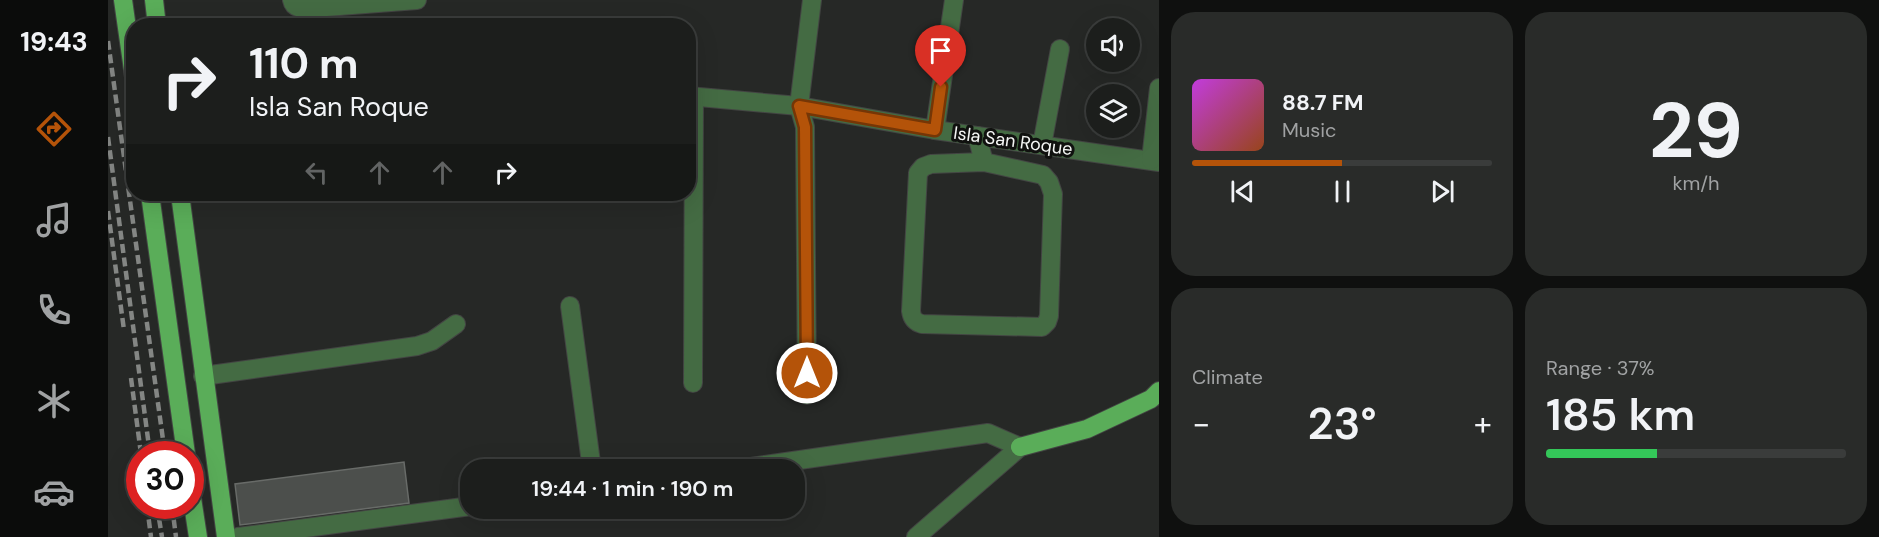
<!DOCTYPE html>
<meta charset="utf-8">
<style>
body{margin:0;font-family:"DM Sans",sans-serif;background:#292b29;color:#f1f3f6;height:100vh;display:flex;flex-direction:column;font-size:22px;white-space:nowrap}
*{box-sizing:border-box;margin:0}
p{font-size:20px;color:#a0a2a3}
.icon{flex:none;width:33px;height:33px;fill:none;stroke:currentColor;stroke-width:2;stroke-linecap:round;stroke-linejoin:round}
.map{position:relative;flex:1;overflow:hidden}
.details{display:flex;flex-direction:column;gap:12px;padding:12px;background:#0f100f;width:720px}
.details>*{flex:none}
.banner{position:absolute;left:18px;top:18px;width:570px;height:183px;border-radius:24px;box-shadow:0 6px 24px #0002,0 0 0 2px #3a3c3b;background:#1c1e1c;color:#f1f3f6;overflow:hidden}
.fabs{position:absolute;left:978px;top:18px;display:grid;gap:12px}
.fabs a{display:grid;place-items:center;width:54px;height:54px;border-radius:50%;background:#1c1e1c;box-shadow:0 6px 24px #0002,0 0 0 2px #3a3c3b;font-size:30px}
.speed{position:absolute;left:18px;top:441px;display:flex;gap:12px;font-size:30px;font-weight:700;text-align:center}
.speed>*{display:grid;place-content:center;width:78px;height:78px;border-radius:50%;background:#1c1e1c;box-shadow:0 6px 24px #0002,0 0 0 2px #3a3c3b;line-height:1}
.speed .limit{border:9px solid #d22;background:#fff;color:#111}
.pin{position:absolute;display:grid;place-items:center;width:51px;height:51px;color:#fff;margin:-62px -26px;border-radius:50% 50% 50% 0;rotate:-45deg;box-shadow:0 0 6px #0007}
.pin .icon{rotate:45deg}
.me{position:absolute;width:66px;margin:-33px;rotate:0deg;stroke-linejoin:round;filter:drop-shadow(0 0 4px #0008)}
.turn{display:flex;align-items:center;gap:21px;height:126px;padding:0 24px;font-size:27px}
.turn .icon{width:78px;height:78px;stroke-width:2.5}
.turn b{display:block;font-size:42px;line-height:51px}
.lanes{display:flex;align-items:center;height:57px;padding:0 24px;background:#0003;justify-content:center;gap:30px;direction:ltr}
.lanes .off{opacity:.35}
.big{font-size:45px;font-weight:600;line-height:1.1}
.details .widget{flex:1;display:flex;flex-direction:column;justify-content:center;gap:9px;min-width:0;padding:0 21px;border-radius:24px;background:#292b29}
.details .dial{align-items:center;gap:0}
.dial b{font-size:78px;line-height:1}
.song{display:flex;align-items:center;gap:18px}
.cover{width:72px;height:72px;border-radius:9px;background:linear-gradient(135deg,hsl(290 70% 55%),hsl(20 70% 35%))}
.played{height:6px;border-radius:3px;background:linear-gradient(90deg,#b45309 50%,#3a3c3b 50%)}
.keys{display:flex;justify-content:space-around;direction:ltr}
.heat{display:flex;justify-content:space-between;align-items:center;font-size:33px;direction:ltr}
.charge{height:9px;border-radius:4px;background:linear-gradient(90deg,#34c759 37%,#3a3c3b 0)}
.details .tiles{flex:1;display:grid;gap:12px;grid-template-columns:repeat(2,1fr)}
.trip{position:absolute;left:352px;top:459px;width:345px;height:60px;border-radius:24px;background:#1c1e1c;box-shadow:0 6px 24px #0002,0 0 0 2px #3a3c3b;font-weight:600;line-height:60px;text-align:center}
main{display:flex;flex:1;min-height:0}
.tabs{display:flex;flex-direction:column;width:108px;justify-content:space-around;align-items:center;background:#0b0c0b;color:#a0a2a3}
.tabs .icon{width:42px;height:42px}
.tabs .active{color:#b45309}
.tabs b{font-size:27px;color:#f1f3f6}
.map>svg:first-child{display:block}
.building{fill:#4c4f4c;stroke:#686b68;stroke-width:1.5}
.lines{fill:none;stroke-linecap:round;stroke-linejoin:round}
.minor-casing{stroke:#434543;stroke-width:20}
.major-casing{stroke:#434543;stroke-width:20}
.path{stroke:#656765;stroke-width:3;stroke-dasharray:3 3;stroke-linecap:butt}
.minor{stroke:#446b43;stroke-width:18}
.major{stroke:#5aad59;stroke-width:18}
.rail{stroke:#848684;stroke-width:4.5;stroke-dasharray:9 4.5;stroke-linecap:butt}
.route-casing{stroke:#753606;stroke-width:15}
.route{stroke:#b45309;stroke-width:10}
.labels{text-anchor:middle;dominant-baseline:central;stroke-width:6;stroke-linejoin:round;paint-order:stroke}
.street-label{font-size:18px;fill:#f4f6f4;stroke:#10110f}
</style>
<main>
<nav class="tabs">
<b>19:43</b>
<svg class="icon active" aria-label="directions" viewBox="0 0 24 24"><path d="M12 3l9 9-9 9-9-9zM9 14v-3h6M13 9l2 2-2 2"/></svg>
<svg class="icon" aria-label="music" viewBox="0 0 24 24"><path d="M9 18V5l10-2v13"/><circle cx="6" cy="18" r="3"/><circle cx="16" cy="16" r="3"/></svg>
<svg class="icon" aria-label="phone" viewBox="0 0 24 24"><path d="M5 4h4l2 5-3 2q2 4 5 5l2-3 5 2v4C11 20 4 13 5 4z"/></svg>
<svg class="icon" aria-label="climate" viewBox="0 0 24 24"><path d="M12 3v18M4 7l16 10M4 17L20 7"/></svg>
<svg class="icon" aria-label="car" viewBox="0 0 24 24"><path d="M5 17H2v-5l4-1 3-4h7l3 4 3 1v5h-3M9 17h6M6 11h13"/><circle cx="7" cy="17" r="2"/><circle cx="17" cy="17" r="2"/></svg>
</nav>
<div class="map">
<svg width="1051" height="537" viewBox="0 0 1051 537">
<rect width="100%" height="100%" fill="#262826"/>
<!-- building -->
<polygon class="building" points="296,462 301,503 132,525 127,484"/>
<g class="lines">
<defs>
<g id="minor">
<path d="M184,0C186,10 197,8 205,8L309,0"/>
<polyline points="580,96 691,106 827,130 1051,162"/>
<polyline points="827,130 846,0"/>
<path d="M869,136L876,162L935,175L941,182L945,194L941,316L939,322L934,327L814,324C807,322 804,319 803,311L810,173L815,167L823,164L876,162"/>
<polyline points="934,145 952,49"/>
<polyline points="1043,160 1051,88"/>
<polyline points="462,306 484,470"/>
<polyline points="95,376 309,346 324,341 348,324"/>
<polyline points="585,383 586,97"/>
<polyline points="699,395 697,127 691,106 704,0"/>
<polyline points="622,470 880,433 912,447 808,537"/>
<polyline points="130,537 363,506"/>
</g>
<g id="major">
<polyline points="15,0 26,77"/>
<polyline points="46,0 49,26"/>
<polyline points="42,194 78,454"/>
<polyline points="72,194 118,537"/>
<polyline points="912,447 979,429 1043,399 1051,391"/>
<polyline points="82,485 90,537"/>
</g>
</defs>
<!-- minor casing -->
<use href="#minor" class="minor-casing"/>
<!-- major casing -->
<use href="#major" class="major-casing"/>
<!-- path -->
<polyline class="path" points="24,94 26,103"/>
<!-- minor -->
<use href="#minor" class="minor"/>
<!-- major -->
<use href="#major" class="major"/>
<!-- rail -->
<g class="rail">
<polyline points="0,41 57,454"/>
<polyline points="0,137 42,454"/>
<polyline points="0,211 16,330"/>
<polyline points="23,378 33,454"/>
<polyline points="39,506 43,537"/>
<polyline points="49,506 54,537"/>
<polyline points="64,506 68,537"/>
</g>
</g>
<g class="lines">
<defs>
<polyline id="route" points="699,373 697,127 691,106 827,130 833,87"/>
</defs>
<!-- route casing -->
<use href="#route" class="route-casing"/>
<!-- route -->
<use href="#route" class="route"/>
</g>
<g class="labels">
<!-- street labels -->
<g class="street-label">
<text transform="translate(905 141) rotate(8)">Isla San Roque</text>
</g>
</g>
</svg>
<div class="fabs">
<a><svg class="icon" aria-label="sound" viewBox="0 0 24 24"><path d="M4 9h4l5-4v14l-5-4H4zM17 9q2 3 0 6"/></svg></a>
<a><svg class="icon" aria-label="layers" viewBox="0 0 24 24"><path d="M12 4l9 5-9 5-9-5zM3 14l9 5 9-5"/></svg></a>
</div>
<div class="speed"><div class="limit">30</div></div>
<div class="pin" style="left:833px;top:87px;background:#d93025"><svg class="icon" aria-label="arrive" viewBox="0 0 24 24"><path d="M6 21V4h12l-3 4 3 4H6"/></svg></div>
<svg class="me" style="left:699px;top:373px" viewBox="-20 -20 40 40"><circle r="17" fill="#b45309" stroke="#fff" stroke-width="3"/><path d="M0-11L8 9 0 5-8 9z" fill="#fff"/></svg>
<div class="trip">19:44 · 1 min · 190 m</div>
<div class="banner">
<div class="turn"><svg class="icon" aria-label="right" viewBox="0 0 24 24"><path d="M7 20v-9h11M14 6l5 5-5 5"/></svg><div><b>110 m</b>Isla San Roque</div></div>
<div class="lanes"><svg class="icon off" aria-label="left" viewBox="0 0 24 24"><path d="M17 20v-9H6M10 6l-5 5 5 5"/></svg><svg class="icon off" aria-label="ahead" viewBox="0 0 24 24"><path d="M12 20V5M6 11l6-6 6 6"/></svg><svg class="icon off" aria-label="ahead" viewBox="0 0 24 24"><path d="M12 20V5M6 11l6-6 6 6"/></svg><svg class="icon" aria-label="right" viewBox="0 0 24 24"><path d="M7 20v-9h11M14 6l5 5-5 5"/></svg></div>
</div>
</div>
<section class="details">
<div class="tiles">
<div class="widget">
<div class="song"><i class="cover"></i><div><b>88.7 FM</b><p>Music</p></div></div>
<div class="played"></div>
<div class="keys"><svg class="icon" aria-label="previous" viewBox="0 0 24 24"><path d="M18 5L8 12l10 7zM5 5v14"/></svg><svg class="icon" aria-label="pause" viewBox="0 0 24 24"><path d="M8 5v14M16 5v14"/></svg><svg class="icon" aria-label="next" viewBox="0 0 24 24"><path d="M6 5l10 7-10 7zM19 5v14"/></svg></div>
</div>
<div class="widget dial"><b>29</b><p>km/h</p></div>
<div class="widget"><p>Climate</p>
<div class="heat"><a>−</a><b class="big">23°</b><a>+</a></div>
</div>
<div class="widget"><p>Range · 37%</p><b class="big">185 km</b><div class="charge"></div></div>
</div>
</section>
</main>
